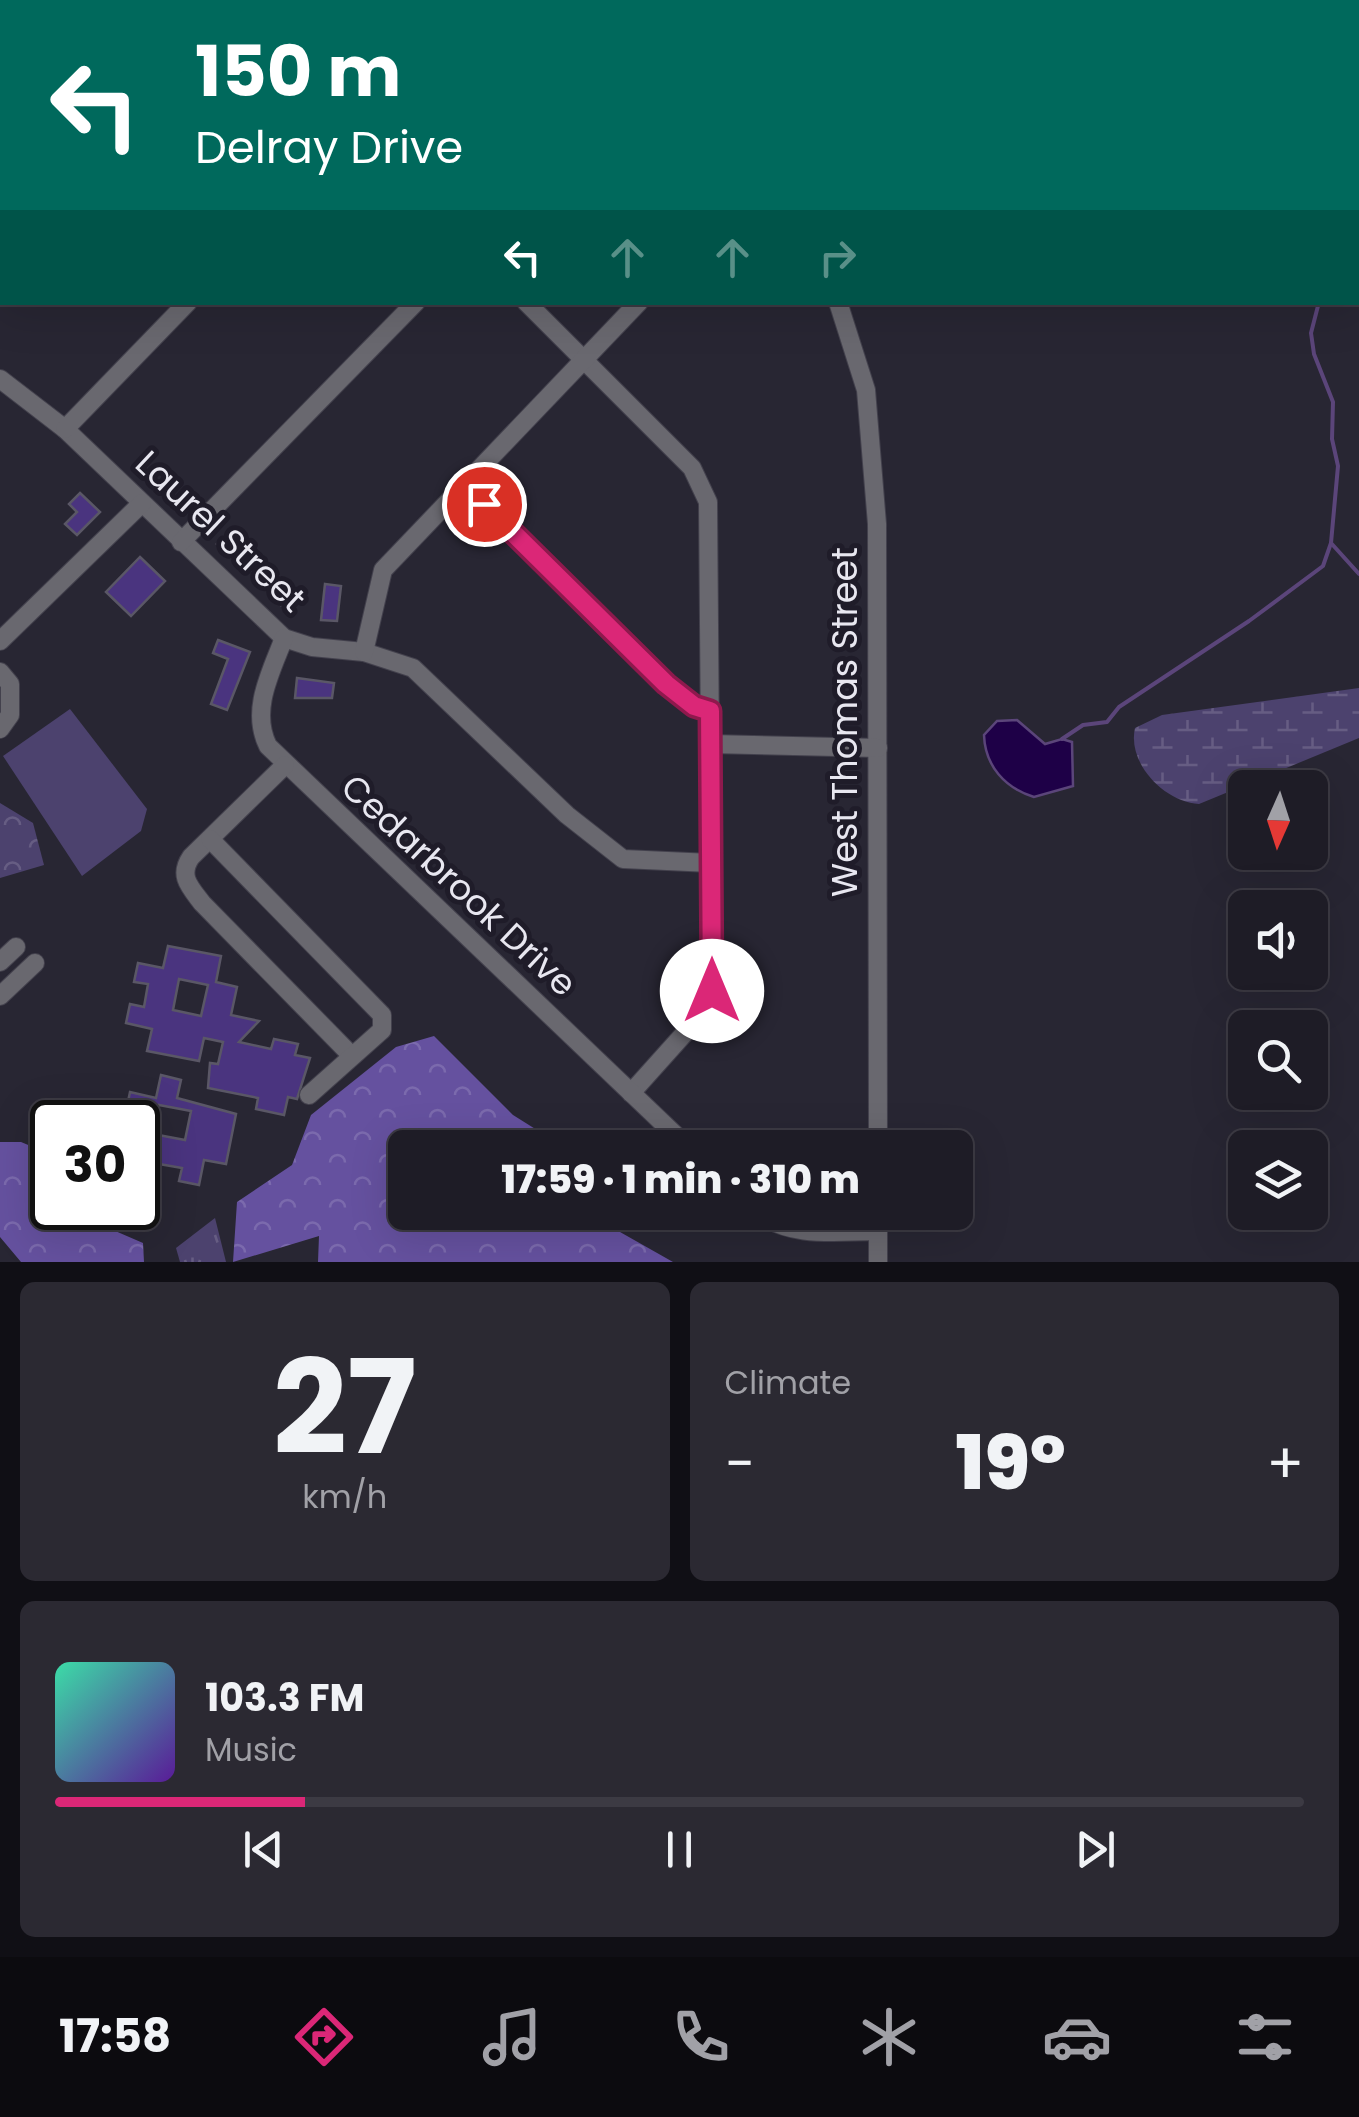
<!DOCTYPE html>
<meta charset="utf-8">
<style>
body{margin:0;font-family:Poppins,sans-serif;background:#2b2932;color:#f1f3f6;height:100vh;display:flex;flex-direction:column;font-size:38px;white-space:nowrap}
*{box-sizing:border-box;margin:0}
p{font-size:32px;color:#a1a1a7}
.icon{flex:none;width:55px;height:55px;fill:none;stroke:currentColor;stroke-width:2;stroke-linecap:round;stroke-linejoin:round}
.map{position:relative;height:1262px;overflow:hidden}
.details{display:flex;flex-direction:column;gap:20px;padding:20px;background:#100f15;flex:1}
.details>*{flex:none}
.banner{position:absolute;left:0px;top:0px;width:1360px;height:305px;box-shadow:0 10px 40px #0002,0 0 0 2px #3c3a43;background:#00695c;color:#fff;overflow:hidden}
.needle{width:65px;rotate:183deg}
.tools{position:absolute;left:1228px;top:770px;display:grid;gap:20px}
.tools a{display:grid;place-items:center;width:100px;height:100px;border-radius:15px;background:#1e1c26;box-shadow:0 10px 40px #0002,0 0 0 2px #3c3a43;font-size:50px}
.speed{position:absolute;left:30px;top:1100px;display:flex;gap:20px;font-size:50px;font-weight:700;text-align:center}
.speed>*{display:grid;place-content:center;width:130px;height:130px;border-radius:50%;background:#1e1c26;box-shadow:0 10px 40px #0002,0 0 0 2px #3c3a43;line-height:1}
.speed .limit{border:5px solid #111;border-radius:15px;background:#fff;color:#111}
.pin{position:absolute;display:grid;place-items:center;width:85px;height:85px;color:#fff;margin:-42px;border:5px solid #fff;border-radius:50%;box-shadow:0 2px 10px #0007}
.me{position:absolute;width:110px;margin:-55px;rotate:0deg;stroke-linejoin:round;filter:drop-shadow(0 0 8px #0008)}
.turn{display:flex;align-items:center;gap:35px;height:210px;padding:0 30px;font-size:45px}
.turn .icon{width:130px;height:130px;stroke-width:2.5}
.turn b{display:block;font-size:70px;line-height:85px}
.lanes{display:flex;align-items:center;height:95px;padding:0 30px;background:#0003;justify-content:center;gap:50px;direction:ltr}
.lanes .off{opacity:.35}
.big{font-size:75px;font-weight:800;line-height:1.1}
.details .card{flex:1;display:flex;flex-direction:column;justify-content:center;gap:15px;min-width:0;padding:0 35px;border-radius:15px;background:#2b2932}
.details .dial{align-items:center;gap:0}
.dial b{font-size:130px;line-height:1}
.song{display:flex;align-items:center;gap:30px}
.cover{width:120px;height:120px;border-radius:15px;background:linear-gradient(135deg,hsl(160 70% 55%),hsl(270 70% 35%))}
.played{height:10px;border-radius:5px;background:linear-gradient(90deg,#db2777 20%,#3c3a43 20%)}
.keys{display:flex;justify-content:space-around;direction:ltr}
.heat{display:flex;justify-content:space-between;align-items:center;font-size:55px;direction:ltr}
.details .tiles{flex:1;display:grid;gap:20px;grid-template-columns:1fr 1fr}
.card:last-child{grid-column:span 2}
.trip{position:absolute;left:388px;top:1130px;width:585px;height:100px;border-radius:15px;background:#1e1c26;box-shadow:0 10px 40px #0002,0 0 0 2px #3c3a43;font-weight:800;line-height:100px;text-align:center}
.dock{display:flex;height:160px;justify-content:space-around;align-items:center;background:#0c0b0f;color:#a1a1a7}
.dock .icon{width:70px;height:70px}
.dock .selected{color:#db2777}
.dock b{font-size:45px;color:#f1f3f6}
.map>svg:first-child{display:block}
.grass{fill:url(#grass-tufts)}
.forest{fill:url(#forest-crowns)}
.wetland{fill:url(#wetland-marsh)}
.park{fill:url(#park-crowns)}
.pitch{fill:#4c426e}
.water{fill:#1e0047;stroke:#5b457a;stroke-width:2.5}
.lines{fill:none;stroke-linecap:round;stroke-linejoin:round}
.stream{stroke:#5b457a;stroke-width:4}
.building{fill:#4a347f;stroke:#5a5766;stroke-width:2.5;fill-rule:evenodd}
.minor-casing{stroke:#43414d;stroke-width:20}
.minor{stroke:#69686f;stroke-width:18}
.route-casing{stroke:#8e194d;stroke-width:25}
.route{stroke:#db2777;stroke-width:18}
.labels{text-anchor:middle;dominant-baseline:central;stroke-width:10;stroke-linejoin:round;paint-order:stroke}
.street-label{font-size:35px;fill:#e8e7f0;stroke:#1f1c29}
</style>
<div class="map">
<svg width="1359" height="1262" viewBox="0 0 1359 1262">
<defs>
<pattern id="grass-tufts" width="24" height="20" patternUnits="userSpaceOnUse" patternTransform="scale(2.5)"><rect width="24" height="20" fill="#4c426e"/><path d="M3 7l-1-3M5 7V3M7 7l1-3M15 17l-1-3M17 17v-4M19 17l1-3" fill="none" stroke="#665d83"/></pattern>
<pattern id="forest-crowns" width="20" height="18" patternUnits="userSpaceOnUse" patternTransform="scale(2.5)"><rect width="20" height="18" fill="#65519f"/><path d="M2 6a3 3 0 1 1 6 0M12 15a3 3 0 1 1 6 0" fill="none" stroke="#7b6aad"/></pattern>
<pattern id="wetland-marsh" width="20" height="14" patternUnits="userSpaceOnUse" patternTransform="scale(2.5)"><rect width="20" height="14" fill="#4c426e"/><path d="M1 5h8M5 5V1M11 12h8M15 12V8" fill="none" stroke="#665d83"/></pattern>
<pattern id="park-crowns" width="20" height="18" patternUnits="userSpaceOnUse" patternTransform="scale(2.5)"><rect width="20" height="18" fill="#4c426e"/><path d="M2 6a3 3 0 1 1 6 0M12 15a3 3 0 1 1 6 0" fill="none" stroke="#665d83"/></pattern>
</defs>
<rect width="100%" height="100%" fill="#282633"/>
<!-- grass -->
<polygon class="grass" points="215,1218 226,1262 180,1262 176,1248"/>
<!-- forest -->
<g class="forest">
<polygon points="434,1036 513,1115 564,1147 405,1148 405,1212 609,1213 620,1232 673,1262 318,1262 319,1236 233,1262 237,1202 292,1165 311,1115 396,1047"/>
<polygon points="0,1142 21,1142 50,1154 52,1208 101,1208 106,1227 143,1243 144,1262 21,1262 0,1237"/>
</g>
<!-- wetland -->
<path class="wetland" d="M1359,688V738L1199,804C1164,802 1127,763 1135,728L1162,715Z"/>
<!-- park -->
<polygon class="park" points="0,803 33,823 44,865 0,878"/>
<!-- pitch -->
<polygon class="pitch" points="70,709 147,809 141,831 82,876 3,756"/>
<!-- water -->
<path class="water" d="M1017,720L1045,744L1062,739L1072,742L1073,786L1034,797C1005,788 985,766 984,735L997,721Z"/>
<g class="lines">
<!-- stream -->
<g class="stream">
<polyline points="1172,0 1175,2"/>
<polyline points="1319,302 1311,333 1314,354 1333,402 1332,439 1338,466 1331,543 1359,574"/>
<polyline points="1062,739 1083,725 1107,722 1119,707 1249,621 1323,566 1331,543"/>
</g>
</g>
<!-- building -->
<g class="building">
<polygon points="80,493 100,512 77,535 65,524 77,512 69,504"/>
<polygon points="233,529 294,592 281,605 240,558 236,562 217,544"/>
<polygon points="140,557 165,581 131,616 106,592"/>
<polygon points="325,584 341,586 337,621 321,620"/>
<polygon points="218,640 250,652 227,710 211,704 228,659 213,653"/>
<polygon points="297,678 334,683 332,698 295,698"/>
<path d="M168,946L221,956L216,982L237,987L231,1015L259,1021L239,1042L271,1049L274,1039L298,1044L295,1055L310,1058L297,1099L288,1097L284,1115L256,1109L258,1098L208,1088L210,1063L218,1064L223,1042L204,1038L199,1061L147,1051L152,1029L126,1023L130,1004L144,1007L148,984L134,982L138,963L163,968ZM179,979L208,985L201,1016L173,1010Z"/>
<path d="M161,1075L181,1080L177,1098L236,1114L226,1164L204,1160L199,1185L179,1181L182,1168L159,1164L157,1176L138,1172L143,1144L138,1143V1114L126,1111L130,1092L156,1098ZM159,1105L191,1111L185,1140L153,1134Z"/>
</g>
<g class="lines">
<defs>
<g id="minor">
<polyline points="213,0 215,2"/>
<polyline points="550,0 551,2"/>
<polyline points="740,0 741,2"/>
<polyline points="196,2 197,0"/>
<polyline points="519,2 526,0"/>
<polyline points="766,2 769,0"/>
<polyline points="0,40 2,41"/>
<polyline points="0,169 2,165"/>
<polyline points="0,270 2,266"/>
<polyline points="526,302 692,468 708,502 712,991 700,1016 631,1093"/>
<polyline points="838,302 866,390 877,524 878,1148"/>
<polyline points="0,379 65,429 284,638 312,647 364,652 413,668 567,815 623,859 711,863"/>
<polyline points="65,429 188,302"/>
<polyline points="464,484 651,669 682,697 710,711"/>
<polyline points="181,542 416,302"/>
<path d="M284,638C271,672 250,710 268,746L689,1148"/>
<polyline points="0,641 142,503"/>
<polyline points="364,652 383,570 639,302"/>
<polyline points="0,672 10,684 10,715 0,729"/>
<polyline points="711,744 878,748"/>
<path d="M285,765L191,857C178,876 190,887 202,903L350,1054"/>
<polyline points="210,839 382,1015 382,1030 309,1095"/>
<polyline points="0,962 16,947"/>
<polyline points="0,996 35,963"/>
<path d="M758,1212C790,1239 839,1231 878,1231"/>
<polyline points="878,1212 878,1262"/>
</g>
</defs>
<!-- minor casing -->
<use href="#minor" class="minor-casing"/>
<!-- minor -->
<use href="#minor" class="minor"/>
</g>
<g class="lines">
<defs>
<polyline id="route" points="484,504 666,684 694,706 710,711 712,991"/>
</defs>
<!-- route casing -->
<use href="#route" class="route-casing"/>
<!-- route -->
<use href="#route" class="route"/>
</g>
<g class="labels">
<!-- street labels -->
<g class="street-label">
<text transform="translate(221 531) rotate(43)">Laurel Street</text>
<text transform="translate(844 722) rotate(-90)">West Thomas Street</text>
<text transform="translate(459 885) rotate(43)">Cedarbrook Drive</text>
</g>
</g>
</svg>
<div class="tools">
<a><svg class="needle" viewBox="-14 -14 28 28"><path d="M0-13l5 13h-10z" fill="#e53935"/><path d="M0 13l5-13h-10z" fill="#a1a1a7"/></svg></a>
<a><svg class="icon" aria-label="sound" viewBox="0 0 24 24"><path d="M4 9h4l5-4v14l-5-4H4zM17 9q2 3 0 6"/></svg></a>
<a><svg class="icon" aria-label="search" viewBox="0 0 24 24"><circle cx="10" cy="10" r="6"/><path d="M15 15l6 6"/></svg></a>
<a><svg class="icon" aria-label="layers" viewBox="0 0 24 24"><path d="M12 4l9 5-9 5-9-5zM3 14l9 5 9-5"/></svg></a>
</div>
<div class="speed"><div class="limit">30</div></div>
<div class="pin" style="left:484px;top:504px;background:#d93025"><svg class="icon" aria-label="arrive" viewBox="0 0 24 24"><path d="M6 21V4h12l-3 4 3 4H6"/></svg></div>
<svg class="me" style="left:712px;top:991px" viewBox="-20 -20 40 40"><circle r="19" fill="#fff"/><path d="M0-13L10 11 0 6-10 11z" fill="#db2777"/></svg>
<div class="trip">17:59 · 1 min · 310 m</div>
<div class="banner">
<div class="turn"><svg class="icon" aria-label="left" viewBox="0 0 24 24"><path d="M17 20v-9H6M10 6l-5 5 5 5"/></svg><div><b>150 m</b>Delray Drive</div></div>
<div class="lanes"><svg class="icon" aria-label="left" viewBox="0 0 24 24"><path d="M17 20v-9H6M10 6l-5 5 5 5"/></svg><svg class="icon off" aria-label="ahead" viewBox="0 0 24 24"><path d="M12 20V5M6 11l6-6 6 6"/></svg><svg class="icon off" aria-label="ahead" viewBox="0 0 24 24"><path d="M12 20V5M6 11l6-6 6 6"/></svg><svg class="icon off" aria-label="right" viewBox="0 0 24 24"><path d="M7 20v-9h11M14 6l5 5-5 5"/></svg></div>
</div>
</div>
<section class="details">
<div class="tiles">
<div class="card dial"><b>27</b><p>km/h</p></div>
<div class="card"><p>Climate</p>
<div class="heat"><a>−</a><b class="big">19°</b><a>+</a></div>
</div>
<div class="card">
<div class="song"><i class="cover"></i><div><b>103.3 FM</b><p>Music</p></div></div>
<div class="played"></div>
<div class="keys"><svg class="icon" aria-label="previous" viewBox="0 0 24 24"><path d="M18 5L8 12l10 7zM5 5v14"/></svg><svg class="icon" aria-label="pause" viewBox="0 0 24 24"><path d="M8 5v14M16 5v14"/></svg><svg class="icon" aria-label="next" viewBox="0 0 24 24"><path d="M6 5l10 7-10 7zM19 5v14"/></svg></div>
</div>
</div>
</section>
<nav class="dock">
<b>17:58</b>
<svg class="icon selected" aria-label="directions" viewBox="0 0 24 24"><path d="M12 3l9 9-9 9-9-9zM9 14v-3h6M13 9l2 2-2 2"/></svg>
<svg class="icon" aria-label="music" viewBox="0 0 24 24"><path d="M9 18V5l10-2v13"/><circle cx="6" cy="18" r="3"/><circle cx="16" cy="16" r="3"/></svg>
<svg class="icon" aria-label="phone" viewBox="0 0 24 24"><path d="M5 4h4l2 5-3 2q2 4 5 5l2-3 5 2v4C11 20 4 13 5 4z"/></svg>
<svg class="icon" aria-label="climate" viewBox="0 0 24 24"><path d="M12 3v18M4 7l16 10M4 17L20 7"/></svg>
<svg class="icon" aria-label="car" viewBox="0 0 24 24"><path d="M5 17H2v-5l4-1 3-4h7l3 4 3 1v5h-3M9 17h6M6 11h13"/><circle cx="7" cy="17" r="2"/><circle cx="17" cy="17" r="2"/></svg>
<svg class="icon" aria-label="filters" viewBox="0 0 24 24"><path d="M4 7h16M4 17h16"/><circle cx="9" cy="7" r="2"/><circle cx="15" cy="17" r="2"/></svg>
</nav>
